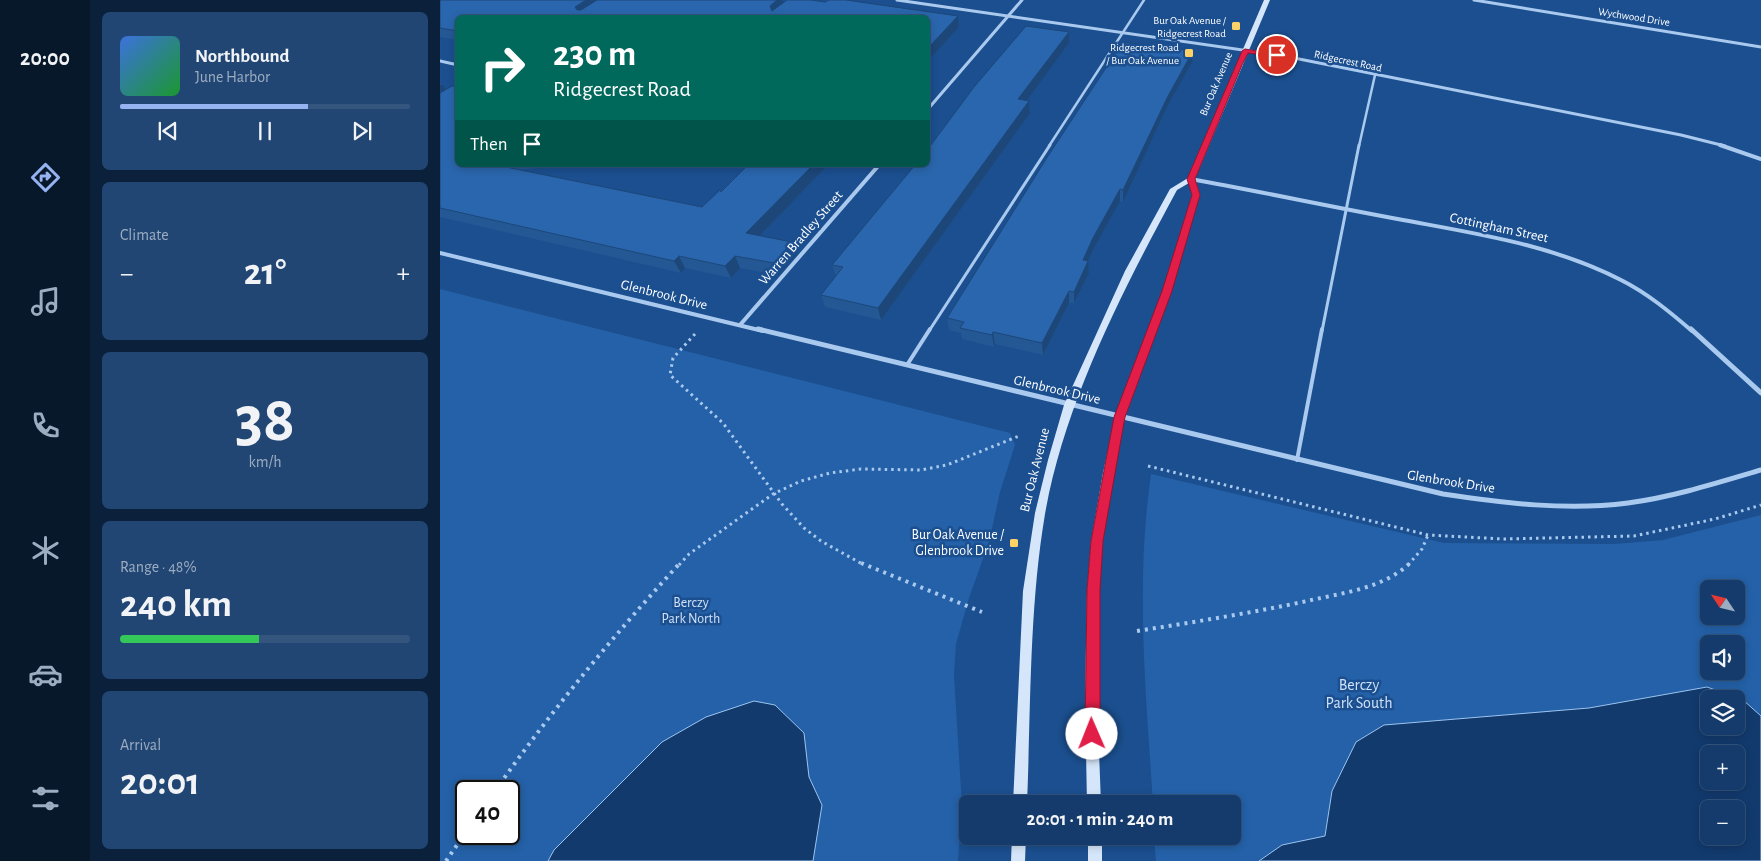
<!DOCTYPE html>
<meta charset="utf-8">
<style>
body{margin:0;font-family:"Alegreya Sans",sans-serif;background:#214673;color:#f1f3f6;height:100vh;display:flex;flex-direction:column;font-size:19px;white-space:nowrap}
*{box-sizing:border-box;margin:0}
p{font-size:16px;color:#9dadc1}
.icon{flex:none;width:28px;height:28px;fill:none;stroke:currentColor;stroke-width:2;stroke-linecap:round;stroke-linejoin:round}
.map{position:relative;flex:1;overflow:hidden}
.sheet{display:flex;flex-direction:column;gap:12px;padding:12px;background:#0b203b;width:350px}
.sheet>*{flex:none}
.top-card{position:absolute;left:15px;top:15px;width:475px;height:152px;border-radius:8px;box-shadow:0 2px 8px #0003,0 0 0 1px #33557e;background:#00695c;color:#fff;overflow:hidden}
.needle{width:32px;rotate:305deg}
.fabs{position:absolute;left:1260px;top:580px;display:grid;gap:10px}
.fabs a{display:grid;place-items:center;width:45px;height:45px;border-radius:8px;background:#143b6b;box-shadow:0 2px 8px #0003,0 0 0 1px #33557e;font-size:25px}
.speed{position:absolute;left:15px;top:780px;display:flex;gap:10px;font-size:25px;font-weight:700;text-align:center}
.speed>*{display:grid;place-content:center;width:65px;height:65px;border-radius:50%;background:#143b6b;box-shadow:0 2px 8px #0003,0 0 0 1px #33557e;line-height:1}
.speed .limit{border:2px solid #111;border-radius:8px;background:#fff;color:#111}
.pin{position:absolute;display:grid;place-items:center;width:42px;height:42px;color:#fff;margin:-21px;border:2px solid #fff;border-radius:50%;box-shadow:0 1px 5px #0007}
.me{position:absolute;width:55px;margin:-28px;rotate:359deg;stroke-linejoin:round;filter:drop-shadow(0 0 4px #0008)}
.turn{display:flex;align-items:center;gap:18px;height:105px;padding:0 15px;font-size:22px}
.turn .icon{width:65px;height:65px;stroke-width:2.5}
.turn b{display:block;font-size:35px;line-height:42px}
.then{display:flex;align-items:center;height:48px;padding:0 15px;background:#0003;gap:10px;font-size:19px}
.big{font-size:38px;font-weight:700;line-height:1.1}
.sheet .tile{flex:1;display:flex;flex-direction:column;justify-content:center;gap:8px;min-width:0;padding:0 18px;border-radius:8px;background:#214673}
.sheet .dial{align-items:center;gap:0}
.dial b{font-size:65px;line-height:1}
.song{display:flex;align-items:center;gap:15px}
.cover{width:60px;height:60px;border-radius:8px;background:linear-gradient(135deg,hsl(220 70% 55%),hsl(130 70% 35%))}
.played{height:5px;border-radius:2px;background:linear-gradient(90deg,#95b2f1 65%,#33557e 65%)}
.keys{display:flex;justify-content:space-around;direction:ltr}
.heat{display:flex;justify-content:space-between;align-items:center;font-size:28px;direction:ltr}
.charge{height:8px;border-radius:4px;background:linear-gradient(90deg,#34c759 48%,#33557e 0)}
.trip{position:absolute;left:519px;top:795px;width:282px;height:50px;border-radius:8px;background:#143b6b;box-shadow:0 2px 8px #0003,0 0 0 1px #33557e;font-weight:700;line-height:50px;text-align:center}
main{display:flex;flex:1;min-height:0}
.menu{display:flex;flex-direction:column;width:90px;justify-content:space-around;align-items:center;background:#08182b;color:#9dadc1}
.menu .icon{width:35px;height:35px}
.menu .current{color:#95b2f1}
.menu b{font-size:22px;color:#f1f3f6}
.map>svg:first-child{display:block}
.green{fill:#2461a8;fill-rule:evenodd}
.water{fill:#123a6d;stroke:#9cc4f0;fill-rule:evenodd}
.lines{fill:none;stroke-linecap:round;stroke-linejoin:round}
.path-far1{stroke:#a9c9ee;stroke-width:3;stroke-dasharray:2.5 4;stroke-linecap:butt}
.path{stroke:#a9c9ee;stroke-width:4;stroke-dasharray:3 5;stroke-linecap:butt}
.lane-far2{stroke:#a9c9ee;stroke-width:2.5}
.lane-far1{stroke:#a9c9ee;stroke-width:3}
.lane{stroke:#a9c9ee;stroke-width:4}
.street-far2{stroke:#a9c9ee;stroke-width:3}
.street-far1{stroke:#a9c9ee;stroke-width:4}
.street{stroke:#a9c9ee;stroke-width:5}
.secondary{fill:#d6e6fa;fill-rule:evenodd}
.wall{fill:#245895}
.shaded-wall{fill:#1d4779}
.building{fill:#2a66ad;stroke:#1d4779}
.route{fill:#e11d48;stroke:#92132f}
.poi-dot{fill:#ffd166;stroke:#1b4f8f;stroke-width:2}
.labels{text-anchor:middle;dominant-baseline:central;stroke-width:5;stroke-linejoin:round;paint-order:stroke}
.far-street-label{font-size:11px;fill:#fff;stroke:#1b4f8f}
.far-poi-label{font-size:11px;fill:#fff;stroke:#1b4f8f;text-anchor:end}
.street-label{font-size:14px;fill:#fff;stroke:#1b4f8f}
.poi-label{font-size:14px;fill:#fff;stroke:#1b4f8f;text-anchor:end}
.park-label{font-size:14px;fill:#cfe3fa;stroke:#1b4f8f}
.near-park-label{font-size:16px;fill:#cfe3fa;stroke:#1b4f8f}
</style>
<main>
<nav class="menu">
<b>20:00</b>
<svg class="icon current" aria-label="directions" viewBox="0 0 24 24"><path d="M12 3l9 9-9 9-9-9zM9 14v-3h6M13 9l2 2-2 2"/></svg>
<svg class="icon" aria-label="music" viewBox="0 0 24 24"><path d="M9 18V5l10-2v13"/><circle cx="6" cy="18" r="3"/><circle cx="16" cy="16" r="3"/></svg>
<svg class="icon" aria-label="phone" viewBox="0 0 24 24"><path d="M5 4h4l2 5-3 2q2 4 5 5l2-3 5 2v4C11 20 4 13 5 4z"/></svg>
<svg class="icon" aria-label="climate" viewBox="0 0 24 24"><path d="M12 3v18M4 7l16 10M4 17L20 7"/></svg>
<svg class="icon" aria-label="car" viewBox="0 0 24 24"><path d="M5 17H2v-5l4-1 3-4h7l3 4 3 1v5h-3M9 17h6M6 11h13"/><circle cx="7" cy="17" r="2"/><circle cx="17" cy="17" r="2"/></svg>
<svg class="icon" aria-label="filters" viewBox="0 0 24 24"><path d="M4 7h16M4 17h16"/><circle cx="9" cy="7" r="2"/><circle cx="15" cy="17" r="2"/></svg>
</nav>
<section class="sheet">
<div class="tile">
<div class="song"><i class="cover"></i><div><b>Northbound</b><p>June Harbor</p></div></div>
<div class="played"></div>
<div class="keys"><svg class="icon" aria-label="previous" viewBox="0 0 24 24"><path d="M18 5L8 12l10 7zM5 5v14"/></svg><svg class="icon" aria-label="pause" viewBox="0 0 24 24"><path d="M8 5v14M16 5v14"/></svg><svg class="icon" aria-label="next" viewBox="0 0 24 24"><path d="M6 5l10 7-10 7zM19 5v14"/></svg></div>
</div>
<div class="tile"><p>Climate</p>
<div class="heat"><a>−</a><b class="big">21°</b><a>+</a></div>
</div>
<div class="tile dial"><b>38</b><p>km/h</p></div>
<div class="tile"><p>Range · 48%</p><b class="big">240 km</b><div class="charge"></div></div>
<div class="tile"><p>Arrival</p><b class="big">20:01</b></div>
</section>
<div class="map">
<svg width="1321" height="861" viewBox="0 0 1321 861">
<rect width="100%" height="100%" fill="#1b4f8f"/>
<!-- green -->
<g class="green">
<path d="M0,289L570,433L575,445L560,492L549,542L529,598L516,644L514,675L522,806L518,861H0ZM26,791H69V834H26Z"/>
<path d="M711,474L1004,543L1174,544L1223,540L1321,515V861H716L714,836H792V804H713C706,693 695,584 711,474ZM1269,589H1296V616H1269ZM1269,644H1296V671H1269ZM1269,699H1296V726H1269ZM1269,754H1296V781H1269ZM1269,809H1296V836H1269Z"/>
</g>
<!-- water -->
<g class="water">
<path d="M1267,687L1303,700L1321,716V861H819L842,845L885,836L892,791L916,742L944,725L1149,708ZM1269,699H1296V726H1269ZM1269,754H1296V781H1269ZM1269,809H1296V836H1269Z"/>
<polygon points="314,701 335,705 364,733 369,777 382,805 373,861 108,861 114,850 222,742 266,717"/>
</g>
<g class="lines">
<!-- path-far1 -->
<g class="path-far1">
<polyline points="255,334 233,358 230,375 283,423 342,504 364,528 381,541 424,565"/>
<polyline points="708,466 988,535 1063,539 1194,536 1275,519 1321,505"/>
<polyline points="239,565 249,554 333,494 361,481 390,473 421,469 481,470 507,465 579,436"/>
<polyline points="968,565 982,549 988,535"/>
</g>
<!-- path -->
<g class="path">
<polyline points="421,563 542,612"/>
<path d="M697,631C754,622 811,613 867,601C901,593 943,589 970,563"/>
<path d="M55,791C112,710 173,636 240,563"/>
<polyline points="6,861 26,832"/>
</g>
<!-- lane-far2 -->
<g class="lane-far2">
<polyline points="609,146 704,0"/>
<polyline points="919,146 935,75"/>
</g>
<!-- lane-far1 -->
<g class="lane-far1">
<polyline points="489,331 610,145"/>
<polyline points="882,331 919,145"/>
</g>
<!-- lane -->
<g class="lane">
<polyline points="467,365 490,329"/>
<polyline points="857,460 882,329"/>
</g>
<!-- street-far2 -->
<g class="street-far2">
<polyline points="457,0 844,56 1241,135 1285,146"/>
<polyline points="1034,0 1321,47"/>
<polyline points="0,61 18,65"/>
<polyline points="488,109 582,0"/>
</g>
<!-- street-far1 -->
<g class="street-far1">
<polyline points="1280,145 1321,159"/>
<path d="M751,179C822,192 892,207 963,220C1038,234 1113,245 1181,280C1207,293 1230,312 1252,331"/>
<polyline points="0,253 323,331"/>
<polyline points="300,325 439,165"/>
</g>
<!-- street -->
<g class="street">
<path d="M318,329L1003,494C1064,503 1126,511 1188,503C1233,497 1277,483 1321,470"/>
<polyline points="1251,329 1321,393"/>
</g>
<!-- secondary -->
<g class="secondary">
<path d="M824,0H830L755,179L760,195L731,291L685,417L673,473L663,541L659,591L657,699L661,804H647L645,699L647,591L651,541L663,473L675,417L723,291L752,195L749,183L737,190C683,290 625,401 605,514C589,609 591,707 587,804H573L583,591L595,513L608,460L624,405L685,271L730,189L748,178Z"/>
<polygon points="572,836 586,836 585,861 571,861"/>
<rect x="648" y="836" width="14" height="25"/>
</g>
</g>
<!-- wall -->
<g class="wall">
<polygon points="0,0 343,0 344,2 347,0 371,0 385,2 389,0 406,0 518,16 519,27 488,61 488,18 18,18 18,40 0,37"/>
<polygon points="629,43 586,101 589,101 590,113 441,320 385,307 381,295 396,276 392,265"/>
<polygon points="753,51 752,62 727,107 683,202 680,201 653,250 648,261 649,273 634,303 629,303 603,355 555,344 554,347 522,339 521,333 509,330 507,318"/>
<polygon points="0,83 2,84 6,89 18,165 126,165 78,170 262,207 281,191 308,165 388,165 320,236 352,242 357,254 338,275 300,268 291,278 245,268 241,273 0,217"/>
</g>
<!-- shaded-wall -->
<g class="shaded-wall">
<polygon points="146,0 166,0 141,18 135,7"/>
<polygon points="337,0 343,0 345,6 333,16 330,6"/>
<polygon points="518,16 519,27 488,61 488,48"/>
<polygon points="629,32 629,43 579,111 578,99"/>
<polygon points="753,51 752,62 727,107 683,202 683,190 728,96"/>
<polygon points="2,84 10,95 0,101 0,85"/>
<polygon points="589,101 590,113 441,320 438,308"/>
<polygon points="373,165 388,165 311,245 306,233"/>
<polygon points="680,189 680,201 653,250 643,272 643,260 653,238"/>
<polygon points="352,242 357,254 338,275 334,263"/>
<polygon points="239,256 245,268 241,273 234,261"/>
<polygon points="295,256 300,268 291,278 285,266"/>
<polygon points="648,261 649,273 634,303 634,292"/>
<polygon points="629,291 629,303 603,355 602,343"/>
<polygon points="553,332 555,344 554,347 552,335"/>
</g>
<!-- building -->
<g class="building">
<polygon points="0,0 146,0 135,7 137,10 141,10 157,0 337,0 330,6 332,11 347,0 371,0 385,2 389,0 406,0 518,16 488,48 488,18 18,18 18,31 0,28"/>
<polygon points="586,26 629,32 578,99 589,101 438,308 381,295 403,267 392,265 475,165 488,165 488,149 534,87"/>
<polygon points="683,42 753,51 728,96 683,190 680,189 653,238 643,260 648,261 634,292 629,291 602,343 553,332 552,335 520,328 524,322 507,318 608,156"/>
<polygon points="12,86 18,87 18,165 56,165 262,207 280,190 281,192 308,165 373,165 306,233 352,242 334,263 295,256 285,266 239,256 234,261 0,208 0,93"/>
</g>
<!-- route -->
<polygon class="route" points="805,49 840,55 837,57 808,53 802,65 755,179 760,195 732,291 685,417 663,541 660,590 660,734 658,739 652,742 647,739 645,734 647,590 651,541 674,417 722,291 752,195 747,179 802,51"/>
<!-- markers -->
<g class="poi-dot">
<rect x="791" y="21" width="10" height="10" rx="2.5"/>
<rect x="744" y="48" width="10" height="10" rx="2.5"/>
<rect x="569" y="538" width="10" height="10" rx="2.5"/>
</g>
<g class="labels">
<!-- far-street labels -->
<g class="far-street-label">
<text transform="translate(1194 17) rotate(9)">Wychwood Drive</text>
<text transform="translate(908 61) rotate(12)">Ridgecrest Road</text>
<text transform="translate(776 84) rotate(-67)">Bur Oak Avenue</text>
</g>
<!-- far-poi labels -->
<g class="far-poi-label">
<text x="786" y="20">Bur Oak Avenue /<tspan x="786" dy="13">Ridgecrest Road</tspan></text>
<text x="739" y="47">Ridgecrest Road<tspan x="739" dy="13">/ Bur Oak Avenue</tspan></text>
</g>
<!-- street labels -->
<g class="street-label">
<text transform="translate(1059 228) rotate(12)">Cottingham Street</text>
<text transform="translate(361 238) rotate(-49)">Warren Bradley Street</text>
<text transform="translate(224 295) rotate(14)">Glenbrook Drive</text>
<text transform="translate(617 390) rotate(13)">Glenbrook Drive</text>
<text transform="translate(595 470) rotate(-76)">Bur Oak Avenue</text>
<text transform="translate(1011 482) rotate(9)">Glenbrook Drive</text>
</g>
<!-- poi labels -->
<g class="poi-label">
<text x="564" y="535">Bur Oak Avenue /<tspan x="564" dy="16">Glenbrook Drive</tspan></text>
</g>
<!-- park labels -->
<g class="park-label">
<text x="251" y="603">Berczy<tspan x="251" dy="16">Park North</tspan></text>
</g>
<!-- near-park labels -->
<g class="near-park-label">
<text x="919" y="685">Berczy<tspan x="919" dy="18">Park South</tspan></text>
</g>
</g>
</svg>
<div class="fabs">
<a><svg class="needle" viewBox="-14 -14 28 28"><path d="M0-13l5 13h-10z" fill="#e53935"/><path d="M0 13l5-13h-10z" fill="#9dadc1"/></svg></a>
<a><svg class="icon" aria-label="sound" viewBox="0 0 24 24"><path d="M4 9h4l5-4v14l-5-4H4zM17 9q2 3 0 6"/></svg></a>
<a><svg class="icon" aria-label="layers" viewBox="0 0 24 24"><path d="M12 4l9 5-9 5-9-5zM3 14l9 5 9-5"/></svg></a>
<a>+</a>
<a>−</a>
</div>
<div class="speed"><div class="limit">40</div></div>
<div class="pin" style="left:837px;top:55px;background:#d93025"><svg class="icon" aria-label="arrive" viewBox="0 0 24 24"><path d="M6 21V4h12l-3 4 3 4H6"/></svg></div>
<svg class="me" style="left:652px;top:734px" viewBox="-20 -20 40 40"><circle r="19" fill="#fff"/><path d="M0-13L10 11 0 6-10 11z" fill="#e11d48"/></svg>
<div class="trip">20:01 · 1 min · 240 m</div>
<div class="top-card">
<div class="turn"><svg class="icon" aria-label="right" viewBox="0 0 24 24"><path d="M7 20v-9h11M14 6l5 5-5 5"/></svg><div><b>230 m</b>Ridgecrest Road</div></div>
<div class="then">Then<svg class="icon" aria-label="arrive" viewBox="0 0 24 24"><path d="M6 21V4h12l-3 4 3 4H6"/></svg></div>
</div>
</div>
</main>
